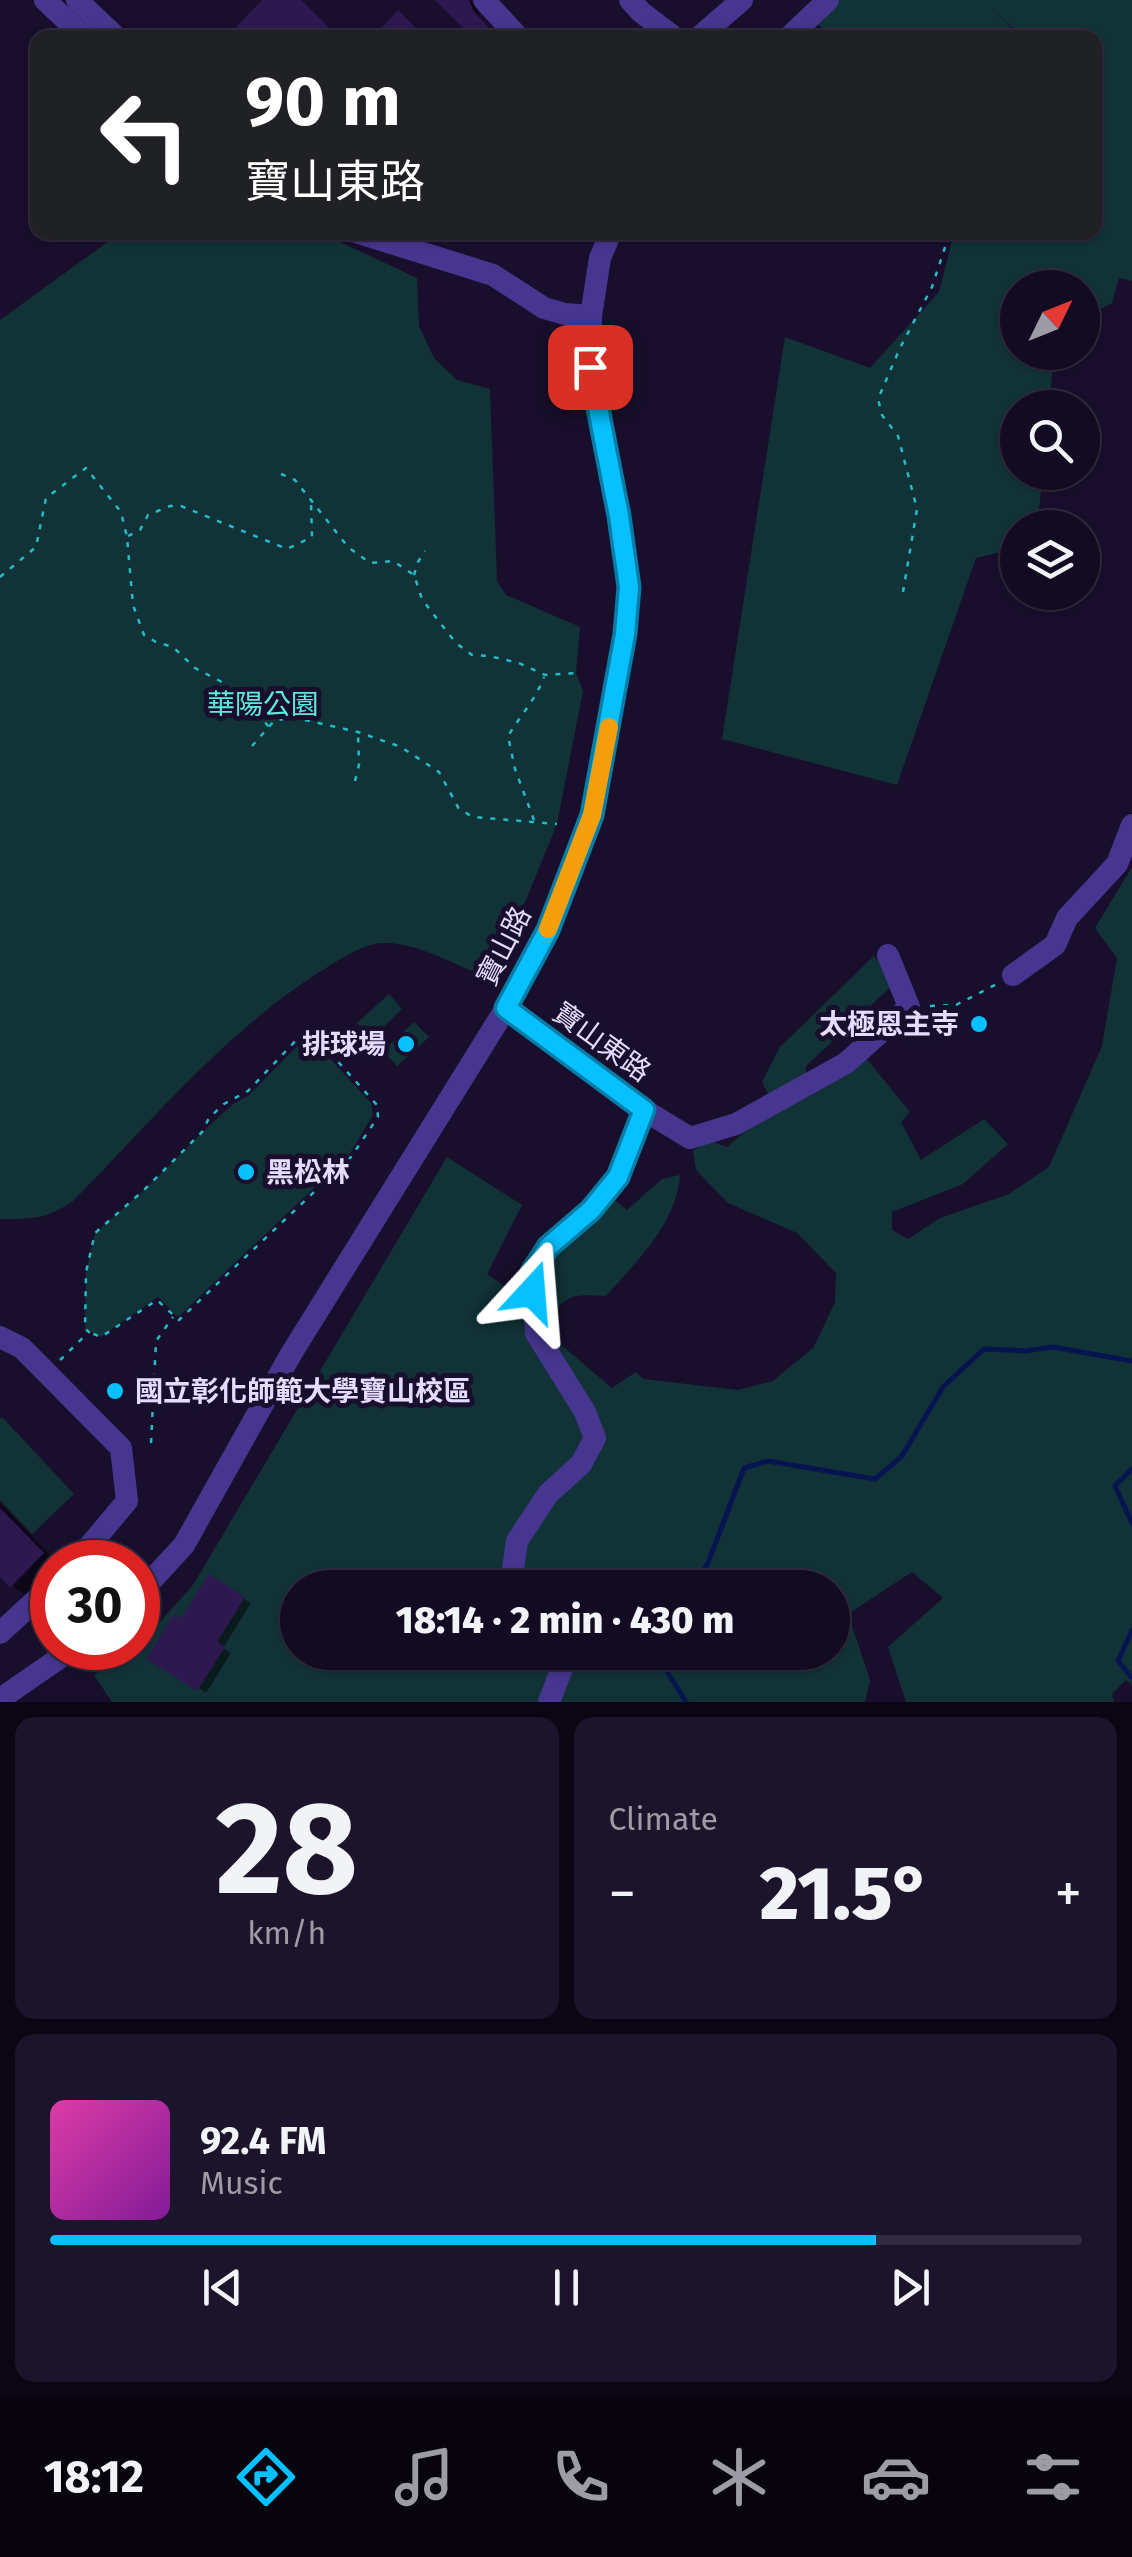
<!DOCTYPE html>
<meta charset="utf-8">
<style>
body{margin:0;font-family:"Fira Sans","Noto Sans TC",sans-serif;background:#1c142a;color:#f1f3f6;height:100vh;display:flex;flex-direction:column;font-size:38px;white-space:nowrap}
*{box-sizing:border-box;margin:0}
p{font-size:32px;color:#9d9ba5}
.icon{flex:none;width:55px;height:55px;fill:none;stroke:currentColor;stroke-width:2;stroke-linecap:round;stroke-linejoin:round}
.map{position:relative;height:1702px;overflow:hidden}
.drawer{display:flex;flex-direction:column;gap:15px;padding:15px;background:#0a0613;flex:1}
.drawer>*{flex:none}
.top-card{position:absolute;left:30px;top:30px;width:1072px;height:210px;border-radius:20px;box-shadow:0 2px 8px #0004,0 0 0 2px #322b40;background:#202124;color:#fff;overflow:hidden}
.needle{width:65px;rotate:47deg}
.tools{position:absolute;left:1000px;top:270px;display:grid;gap:20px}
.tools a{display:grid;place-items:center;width:100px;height:100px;border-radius:50%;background:#130b22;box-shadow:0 2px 8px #0004,0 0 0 2px #322b40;font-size:50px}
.speed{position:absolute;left:30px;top:1540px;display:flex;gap:20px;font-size:50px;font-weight:700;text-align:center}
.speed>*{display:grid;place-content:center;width:130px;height:130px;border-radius:50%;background:#130b22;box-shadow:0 2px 8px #0004,0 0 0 2px #322b40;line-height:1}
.speed .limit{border:15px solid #d22;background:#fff;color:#111}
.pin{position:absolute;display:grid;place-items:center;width:85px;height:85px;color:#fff;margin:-42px;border-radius:20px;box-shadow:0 5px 15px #0006}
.me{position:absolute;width:110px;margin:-55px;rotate:19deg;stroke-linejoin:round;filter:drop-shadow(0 0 8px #0008)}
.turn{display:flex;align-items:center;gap:35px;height:210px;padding:0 50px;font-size:45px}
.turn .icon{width:130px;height:130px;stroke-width:2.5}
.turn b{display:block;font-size:70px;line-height:85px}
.big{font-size:75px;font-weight:800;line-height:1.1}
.drawer .widget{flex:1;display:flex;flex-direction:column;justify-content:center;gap:15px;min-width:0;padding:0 35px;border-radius:20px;background:#1c142a}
.drawer .dial{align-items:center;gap:0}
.dial b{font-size:130px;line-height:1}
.song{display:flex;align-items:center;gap:30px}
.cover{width:120px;height:120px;border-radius:15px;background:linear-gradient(135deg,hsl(320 70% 55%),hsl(290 70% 35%))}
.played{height:10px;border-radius:5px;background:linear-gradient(90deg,#07c0ff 80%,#322b40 80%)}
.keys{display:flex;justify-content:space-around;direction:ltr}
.heat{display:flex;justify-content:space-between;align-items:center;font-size:55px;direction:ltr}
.drawer .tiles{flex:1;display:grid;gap:15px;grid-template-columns:1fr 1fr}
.widget:last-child{grid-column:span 2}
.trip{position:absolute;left:280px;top:1570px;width:570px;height:100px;border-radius:50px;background:#130b22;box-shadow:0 2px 8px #0004,0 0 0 2px #322b40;font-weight:800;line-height:100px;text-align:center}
.tabs{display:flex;height:160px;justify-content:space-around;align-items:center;background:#08040e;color:#9d9ba5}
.tabs .icon{width:70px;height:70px}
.tabs .active{color:#07c0ff}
.tabs b{font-size:45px;color:#f1f3f6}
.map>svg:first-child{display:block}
.green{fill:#113338;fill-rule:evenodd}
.shadow{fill:#0007}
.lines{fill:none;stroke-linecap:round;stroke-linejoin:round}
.stream{stroke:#06154f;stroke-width:5}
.building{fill:#2d1950}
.path{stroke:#25bac9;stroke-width:2.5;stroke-dasharray:5 8;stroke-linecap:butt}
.minor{stroke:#473690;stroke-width:22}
.route-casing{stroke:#057da6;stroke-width:25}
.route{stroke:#07c0ff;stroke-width:18}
.slow{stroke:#f59e0b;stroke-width:18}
.poi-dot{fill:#07c0ff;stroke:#190f2d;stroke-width:4}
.labels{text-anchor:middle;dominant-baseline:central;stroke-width:10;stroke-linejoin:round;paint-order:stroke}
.park-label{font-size:28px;fill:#5bebdd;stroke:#190f2d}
.street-label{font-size:28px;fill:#e5dbff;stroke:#190f2d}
.poi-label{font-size:28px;font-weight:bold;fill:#e5dbff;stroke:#190f2d;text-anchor:end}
</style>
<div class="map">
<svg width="1132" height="1702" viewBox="0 0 1132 1702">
<rect width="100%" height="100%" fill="#190f2d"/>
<!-- green -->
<g class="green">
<polygon points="835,0 1132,0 1132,281 1119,278 1112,303 1093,313 1083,326 1082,288 1018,288 1018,352 1062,353 1053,364 1049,407 1018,408 1018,472 1043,473 1037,527 1018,528 1017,548 976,558 897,785 722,739 785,337 870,368 939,292 954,233 1095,232 1095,38 1023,37 990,7 1021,37 832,37 810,17"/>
<path d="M120,233H321L417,278L419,326L434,358L457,380L490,389L497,581L506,595L580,627L576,673L583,691L557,824L528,895L490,979C458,966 416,941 382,943C363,944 342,958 326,968C228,1028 153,1120 73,1201C45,1220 32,1219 0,1219V320Z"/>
<path d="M1132,867V1685L1126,1680L1112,1694L1114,1702H906L888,1647L943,1598L912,1572L848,1614L870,1680L865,1702H112L94,1675L122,1648H138V1636L151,1632L193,1585L447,1157L522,1205L487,1274L510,1290L517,1317L534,1281L603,1203L612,1198L627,1210L662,1179L680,1175C677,1223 637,1261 606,1296C576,1295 568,1292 550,1318L552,1337L612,1388L636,1372L643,1379L738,1390L773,1381L814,1347L835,1302L836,1273L797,1233L728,1203L696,1170L693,1151L708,1140L727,1147L774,1106L762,1082L780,1047L874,956L897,981L806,1066V1076L866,1058L910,1112L901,1122L921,1160L984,1119L1008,1144L963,1184L892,1212V1230L908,1239L940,1218L1009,1194L1049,1167L1102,1046L1117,958L1095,928ZM298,1588H832V1652H298Z"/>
<polygon points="389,994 402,1009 371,1039 357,1023"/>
<polygon points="414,1022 429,1037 397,1066 383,1051"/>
<polygon points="303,1040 313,1040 371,1103 373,1115 349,1155 178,1317 158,1297 101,1337 85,1329 86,1272 95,1233 144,1190 213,1122 233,1104 248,1096"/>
<polygon points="2,1417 74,1494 32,1534 0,1500 0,1419"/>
</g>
<!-- shadow -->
<g class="shadow">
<polygon points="438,0 469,0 477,7 480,17 499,38 476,38"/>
<polygon points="0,1503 57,1562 52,1562 52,1570 28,1596 12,1586 0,1572"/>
<polygon points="210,1577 251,1603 223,1648 231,1653 206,1693 150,1658 182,1622"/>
</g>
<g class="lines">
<!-- stream -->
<g class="stream">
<polyline points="1132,1469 1115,1486 1132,1523"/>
<polyline points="693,1588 708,1563 744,1468 768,1461 875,1479 902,1456 943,1387 984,1349 1026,1351 1053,1347 1132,1361"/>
<polyline points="1132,1630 1118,1661 1132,1678"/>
<polyline points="666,1652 663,1665 686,1702"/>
</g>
</g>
<!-- building -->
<g class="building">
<polygon points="262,0 301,0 340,38 226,38"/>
<polygon points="435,0 469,0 473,10 498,38 473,38"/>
<polygon points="398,10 426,38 372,38"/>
<polygon points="0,1508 44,1553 10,1588 0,1576"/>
<polygon points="209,1574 245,1597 217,1642 225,1647 197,1691 146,1659 174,1614 181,1618"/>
</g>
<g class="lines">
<!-- path -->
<g class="path">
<polyline points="281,474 295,480 348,547 370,563 393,561 414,575 422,599 437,619 456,643 472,655 489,656 519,663 545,675 576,673"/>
<polyline points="128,536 140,530 148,515 170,506 181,506 287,549 312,537 311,503"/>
<polyline points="414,575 418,562 425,551"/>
<polyline points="0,577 36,547 46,498 86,468 121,512 127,537 133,605 144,635 156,642 173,647 195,668 220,681 246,700 269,727"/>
<polyline points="903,592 917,509 898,436 882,415 878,399 900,348 932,287 950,232"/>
<polyline points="252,746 274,721 292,717 358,732 401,747 439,772 459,809 473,817 557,824"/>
<polyline points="355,781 359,765 358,734"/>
<path d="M534,820L515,769L508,736C520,716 536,699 544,677"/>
<polyline points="930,1006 956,1005 997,984"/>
<polyline points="60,1360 89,1332 85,1329 86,1272 95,1233 144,1190 202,1132 209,1118 224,1104 248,1091 303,1033 313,1034 377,1105 378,1117 351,1157 179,1320 157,1300 101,1337 89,1332"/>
<polyline points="151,1443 156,1341 173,1317"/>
</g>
<!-- minor -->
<g class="minor">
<polyline points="45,0 85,38"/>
<polyline points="77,0 117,38"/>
<polyline points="484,0 519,38"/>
<polyline points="630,0 641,12 675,38"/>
<polyline points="698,38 742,0"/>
<polyline points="788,38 828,0"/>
<polyline points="356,232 493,275 544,308 565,314 591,316"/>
<polyline points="1013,975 1055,945 1067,918 1117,864 1132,825"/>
<polyline points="506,1008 644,1110 618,1177 591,1211 548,1247 532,1271 536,1333 585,1412 595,1438 581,1464 548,1494 517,1541 513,1569 519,1588"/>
<polyline points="644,1110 690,1138 736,1124 846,1063 909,1007 888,955"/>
<polyline points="0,1337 22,1348 121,1448 127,1501 76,1562"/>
<polyline points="138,1595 184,1545 291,1354 506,1008 548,930 593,815 625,634 629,587 619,516 591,367 591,316 600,258 611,232"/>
<polyline points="0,1633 52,1585"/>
<polyline points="0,1699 74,1648"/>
<polyline points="549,1702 565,1660 562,1652"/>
</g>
</g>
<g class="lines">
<defs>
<polyline id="route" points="532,1292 532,1272 548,1247 591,1210 618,1177 644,1110 506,1008 548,930 592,815 625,634 629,587 619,516 590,367"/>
</defs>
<!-- route casing -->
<use href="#route" class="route-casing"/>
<!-- route -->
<use href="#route" class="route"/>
<!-- slow -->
<polyline class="slow" points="548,929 592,815 609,727"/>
</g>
<!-- markers -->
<g class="poi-dot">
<circle cx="979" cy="1024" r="10"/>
<circle cx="406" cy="1044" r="10"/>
<circle cx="246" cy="1172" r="10"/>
<circle cx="115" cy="1391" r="10"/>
</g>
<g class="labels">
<!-- park labels -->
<g class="park-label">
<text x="263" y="704">華陽公園</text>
</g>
<!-- street labels -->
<g class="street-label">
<text transform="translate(504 946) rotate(-63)">寶山路</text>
<text transform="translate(602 1042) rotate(36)">寶山東路</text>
</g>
<!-- poi labels -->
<g class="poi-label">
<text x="959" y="1024">太極恩主寺</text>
<text x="386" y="1044">排球場</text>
<text x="266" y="1172" text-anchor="start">黑松林</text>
<text x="135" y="1391" text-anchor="start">國立彰化師範大學寶山校區</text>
</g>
</g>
</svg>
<div class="tools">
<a><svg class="needle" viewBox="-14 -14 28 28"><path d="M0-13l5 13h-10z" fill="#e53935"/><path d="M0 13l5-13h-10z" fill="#9d9ba5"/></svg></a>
<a><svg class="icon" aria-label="search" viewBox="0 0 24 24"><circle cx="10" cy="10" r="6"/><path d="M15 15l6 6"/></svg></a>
<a><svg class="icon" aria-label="layers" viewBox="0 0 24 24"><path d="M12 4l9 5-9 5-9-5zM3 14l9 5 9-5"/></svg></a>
</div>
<div class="speed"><div class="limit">30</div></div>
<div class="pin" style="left:590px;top:367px;background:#d93025"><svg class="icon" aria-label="arrive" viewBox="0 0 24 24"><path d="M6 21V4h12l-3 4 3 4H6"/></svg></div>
<svg class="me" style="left:532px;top:1292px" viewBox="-20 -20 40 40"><path d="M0-17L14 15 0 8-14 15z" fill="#07c0ff" stroke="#fff" stroke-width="4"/></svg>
<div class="trip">18:14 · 2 min · 430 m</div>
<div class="top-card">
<div class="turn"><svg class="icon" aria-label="left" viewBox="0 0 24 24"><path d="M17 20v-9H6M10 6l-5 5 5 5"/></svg><div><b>90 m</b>寶山東路</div></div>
</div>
</div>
<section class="drawer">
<div class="tiles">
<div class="widget dial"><b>28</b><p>km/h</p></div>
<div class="widget"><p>Climate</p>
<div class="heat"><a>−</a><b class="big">21.5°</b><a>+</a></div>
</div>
<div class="widget">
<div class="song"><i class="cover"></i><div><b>92.4 FM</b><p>Music</p></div></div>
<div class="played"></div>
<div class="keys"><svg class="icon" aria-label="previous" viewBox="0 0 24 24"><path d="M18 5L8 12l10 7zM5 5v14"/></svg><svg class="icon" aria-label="pause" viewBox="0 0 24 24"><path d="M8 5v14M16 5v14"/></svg><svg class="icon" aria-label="next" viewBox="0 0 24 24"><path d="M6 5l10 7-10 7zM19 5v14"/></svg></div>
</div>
</div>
</section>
<nav class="tabs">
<b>18:12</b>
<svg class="icon active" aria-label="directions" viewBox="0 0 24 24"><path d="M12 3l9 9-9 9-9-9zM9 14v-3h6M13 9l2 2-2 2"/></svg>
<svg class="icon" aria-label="music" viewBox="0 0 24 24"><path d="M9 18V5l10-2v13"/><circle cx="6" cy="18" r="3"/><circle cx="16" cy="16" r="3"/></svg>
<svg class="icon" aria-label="phone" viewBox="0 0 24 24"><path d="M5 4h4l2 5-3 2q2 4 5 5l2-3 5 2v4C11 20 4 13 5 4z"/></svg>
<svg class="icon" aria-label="climate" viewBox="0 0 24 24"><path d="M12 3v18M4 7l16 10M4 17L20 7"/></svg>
<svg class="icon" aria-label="car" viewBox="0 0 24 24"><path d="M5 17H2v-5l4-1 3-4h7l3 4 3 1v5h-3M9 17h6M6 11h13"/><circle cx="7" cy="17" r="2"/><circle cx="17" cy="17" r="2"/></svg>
<svg class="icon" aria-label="filters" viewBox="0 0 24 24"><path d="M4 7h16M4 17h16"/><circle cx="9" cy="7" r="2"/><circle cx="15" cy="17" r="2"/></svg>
</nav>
